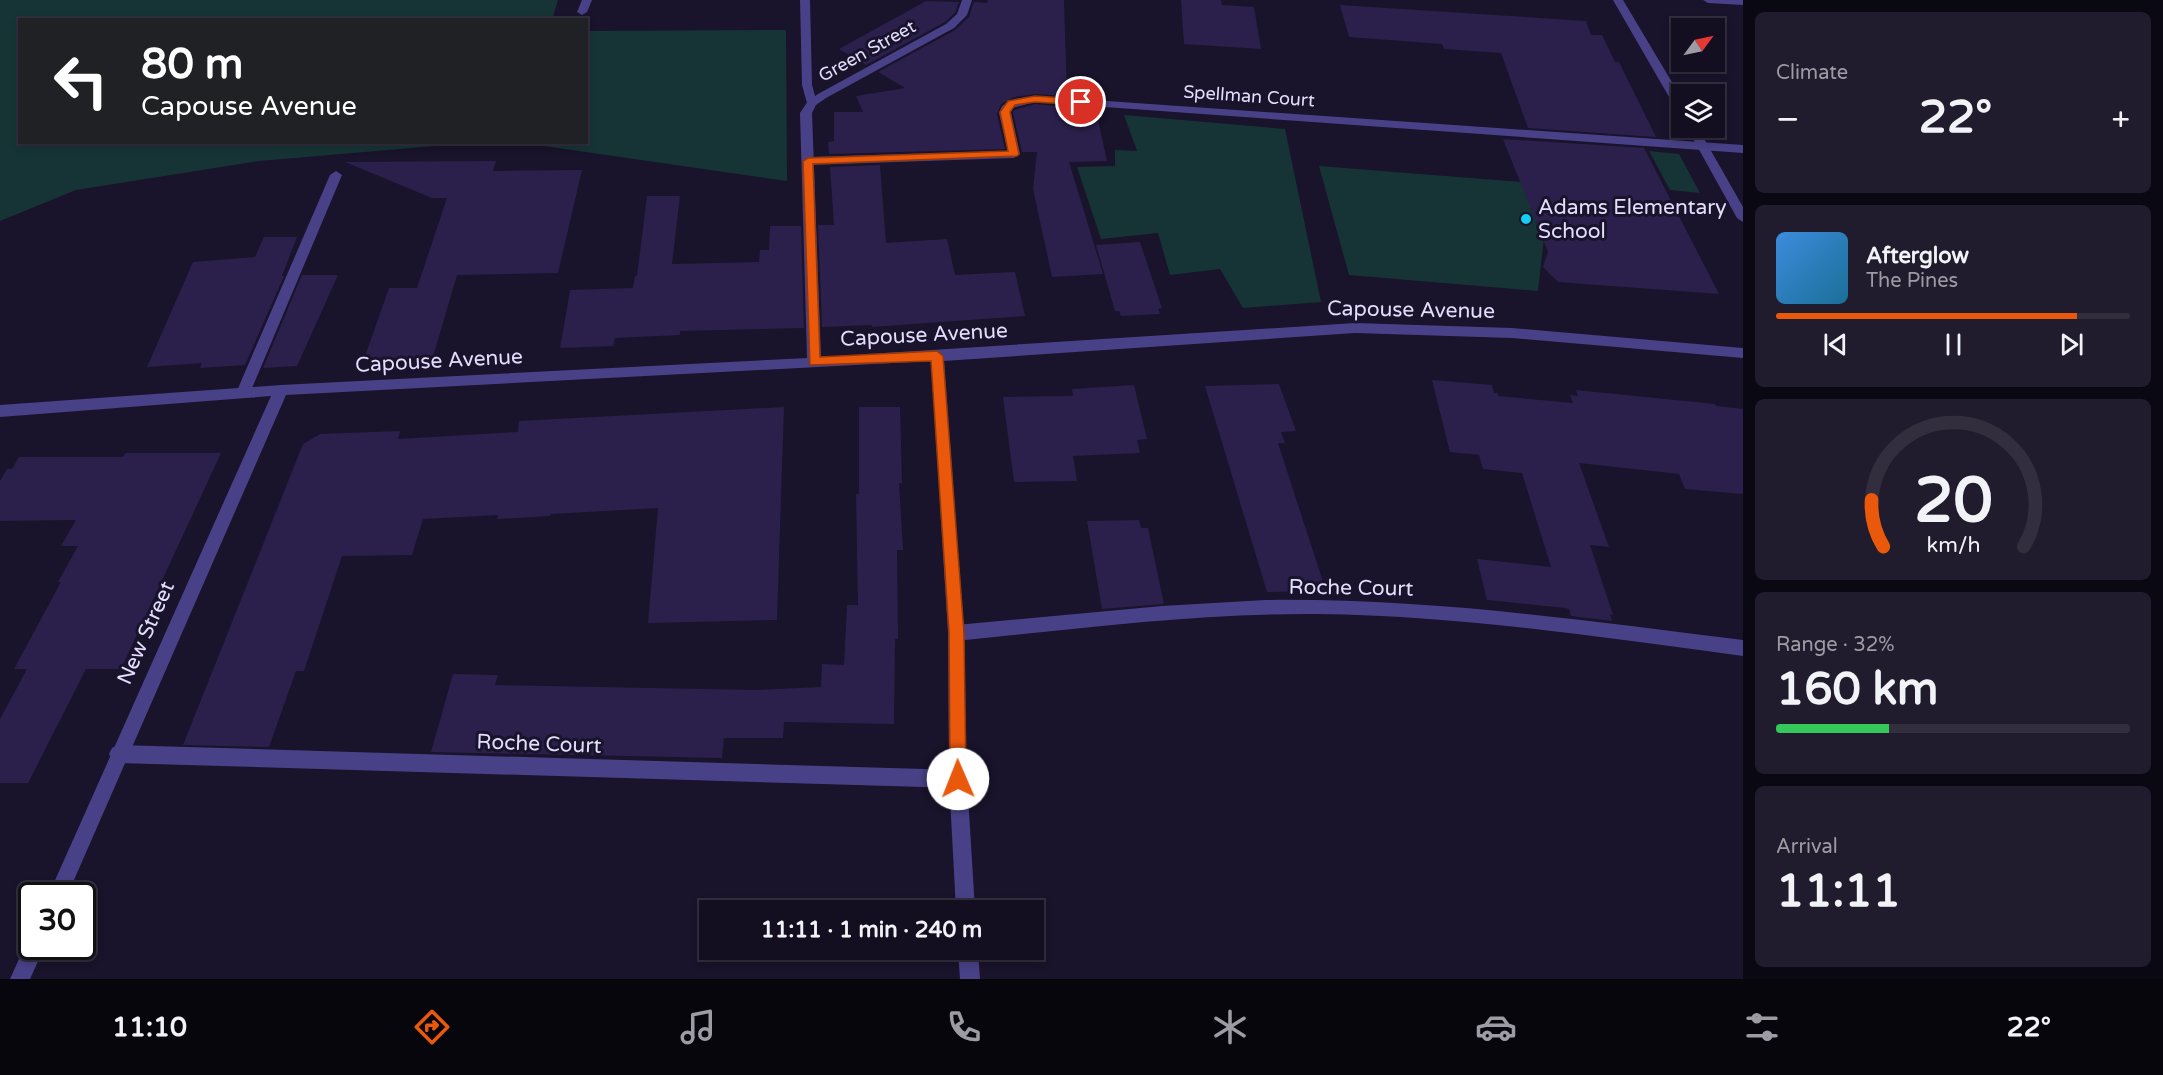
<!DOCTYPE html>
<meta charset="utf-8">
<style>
body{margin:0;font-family:"Varela Round",sans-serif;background:#201c2d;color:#f1f3f6;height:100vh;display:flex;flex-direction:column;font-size:22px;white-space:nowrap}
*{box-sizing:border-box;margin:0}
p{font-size:20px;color:#9d9ca5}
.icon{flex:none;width:33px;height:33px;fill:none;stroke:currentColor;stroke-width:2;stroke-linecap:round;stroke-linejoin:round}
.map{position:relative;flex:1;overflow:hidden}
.panel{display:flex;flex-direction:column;gap:12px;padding:12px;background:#0a0812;width:420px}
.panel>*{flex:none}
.top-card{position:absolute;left:18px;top:18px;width:570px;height:126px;border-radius:0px;box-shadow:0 3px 9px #0003,0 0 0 2px #322e3e;background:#202124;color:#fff;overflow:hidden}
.needle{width:39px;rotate:57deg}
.buttons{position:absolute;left:1671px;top:18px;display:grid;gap:12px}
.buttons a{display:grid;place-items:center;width:54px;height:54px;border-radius:0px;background:#130e20;box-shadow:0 3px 9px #0003,0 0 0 2px #322e3e;font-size:30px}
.speed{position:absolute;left:18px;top:882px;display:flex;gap:12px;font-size:30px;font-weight:700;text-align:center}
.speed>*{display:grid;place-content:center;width:78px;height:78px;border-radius:50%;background:#130e20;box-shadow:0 3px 9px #0003,0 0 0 2px #322e3e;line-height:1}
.speed .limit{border:3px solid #111;border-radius:9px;background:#fff;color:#111}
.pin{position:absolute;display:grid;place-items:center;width:51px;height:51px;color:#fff;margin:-26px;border:3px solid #fff;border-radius:50%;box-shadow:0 2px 6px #0007}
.me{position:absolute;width:66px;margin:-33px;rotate:359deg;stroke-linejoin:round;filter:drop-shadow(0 0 4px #0008)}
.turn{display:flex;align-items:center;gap:21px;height:126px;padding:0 24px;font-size:27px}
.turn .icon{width:78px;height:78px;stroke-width:2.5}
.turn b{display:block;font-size:42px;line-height:51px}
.big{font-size:45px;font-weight:700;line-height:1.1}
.panel .tile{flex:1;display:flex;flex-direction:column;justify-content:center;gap:9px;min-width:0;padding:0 21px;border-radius:9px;background:#201c2d}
.panel .dial{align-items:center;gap:0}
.dial svg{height:156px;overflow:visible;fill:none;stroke:#322e3e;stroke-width:7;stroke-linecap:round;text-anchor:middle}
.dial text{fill:#f1f3f6;stroke:none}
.song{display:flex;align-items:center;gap:18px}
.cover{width:72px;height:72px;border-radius:9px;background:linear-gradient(135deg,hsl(210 70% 55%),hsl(200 70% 35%))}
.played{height:6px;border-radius:3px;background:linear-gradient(90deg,#ea580c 85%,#322e3e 85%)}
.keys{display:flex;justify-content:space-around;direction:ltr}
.heat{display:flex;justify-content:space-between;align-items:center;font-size:33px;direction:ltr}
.charge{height:9px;border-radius:4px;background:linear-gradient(90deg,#34c759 32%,#322e3e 0)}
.trip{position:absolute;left:699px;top:900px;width:345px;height:60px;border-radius:0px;background:#130e20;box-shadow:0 3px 9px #0003,0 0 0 2px #322e3e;font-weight:700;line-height:60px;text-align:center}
.tabs{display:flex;height:96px;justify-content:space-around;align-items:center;background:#08060d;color:#9d9ca5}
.tabs .icon{width:42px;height:42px}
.tabs .active{color:#ea580c}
.tabs b{font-size:27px;color:#f1f3f6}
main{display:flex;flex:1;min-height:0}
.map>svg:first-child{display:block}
.green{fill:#163435}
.building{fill:#2b204b}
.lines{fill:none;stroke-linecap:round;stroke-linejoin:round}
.lane{fill:#484187;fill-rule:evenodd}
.street{fill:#484187;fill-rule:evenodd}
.route{fill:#ea580c;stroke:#983908;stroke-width:1.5}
.poi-dot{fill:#15cdf3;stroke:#19132b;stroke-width:2}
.labels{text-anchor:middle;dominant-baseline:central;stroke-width:6;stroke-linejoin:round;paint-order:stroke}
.far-street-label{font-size:18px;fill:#e4defd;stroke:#19132b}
.poi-label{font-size:21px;fill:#e4defd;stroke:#19132b;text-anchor:start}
.street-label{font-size:21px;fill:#e4defd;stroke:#19132b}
</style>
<main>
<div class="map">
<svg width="1743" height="979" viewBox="0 0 1743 979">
<rect width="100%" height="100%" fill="#19132b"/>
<!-- green -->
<g class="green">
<polygon points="0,0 558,0 552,20 20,20 20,142 470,143 259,161 76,190 0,221"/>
<polygon points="786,30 787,181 523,143 586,142 587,31"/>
<polygon points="1124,115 1285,129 1321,302 1243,308 1220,269 1170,275 1158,233 1101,239 1077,167 1115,166 1115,150 1137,151"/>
<polygon points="1649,151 1679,154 1700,193 1670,190"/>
<polygon points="1319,166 1521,182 1544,237 1538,291 1349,275"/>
</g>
<!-- building -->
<g class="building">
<polygon points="988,0 1064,0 1067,96 1035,94 1014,97 1001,104 997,114 1005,149 829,154 828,142 834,141 834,112 863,112 856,96 905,88 878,72 955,30 969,17 974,2 987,3"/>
<polygon points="1181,0 1221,0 1222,5 1254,7 1261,49 1184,44"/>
<polygon points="926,1 959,2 955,13 945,22 866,65 839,49"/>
<polygon points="1340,5 1586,21 1591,35 1602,35 1615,62 1619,62 1656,137 1528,128 1501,53 1444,49 1442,44 1349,37"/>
<polygon points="1035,104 1067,107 1068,121 1098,120 1107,161 1069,162 1103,274 1052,277 1033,189 1037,152 1022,152 1013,113 1014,110"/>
<polygon points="1503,139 1644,148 1719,294 1558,282 1543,267 1548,252"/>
<polygon points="496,161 493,171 582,170 558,273 457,275 433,357 364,359 389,288 417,288 447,198 432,198 345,162"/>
<polygon points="880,165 886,243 947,239 955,275 1015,272 1025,316 872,327 872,325 822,327 818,225 834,225 830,167"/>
<polygon points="647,196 680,196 672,264 759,262 760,250 769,250 770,226 801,226 804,328 680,331 680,335 615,338 613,346 560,348 570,290 633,288 635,276 637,276"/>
<polygon points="264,237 297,237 282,276 284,276 245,365 200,368 202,363 147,367 193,262 255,257"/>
<polygon points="1140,242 1162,308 1158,309 1160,314 1121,316 1119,311 1115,311 1096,245"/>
<polygon points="302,275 338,275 297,366 263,368"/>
<polygon points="1432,380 1492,385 1494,393 1498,393 1498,396 1573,403 1570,395 1578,396 1576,390 1715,404 1716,406 1743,409 1743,494 1685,489 1679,474 1579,463 1609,547 1590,545 1613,615 1610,614 1612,621 1571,616 1569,609 1565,608 1487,600 1477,559 1551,567 1522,473 1483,469 1479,455 1450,452"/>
<polygon points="1279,384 1296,431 1281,432 1285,443 1278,443 1326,591 1267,592 1205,386"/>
<polygon points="1134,385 1147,439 1137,440 1140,453 1073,456 1077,481 1014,482 1003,397 1073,396 1072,389"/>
<polygon points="784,407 777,620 648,623 658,508 551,514 550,516 497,519 498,515 423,519 412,555 342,556 304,671 296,671 269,747 183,745 303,444 320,434 400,431 398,439 518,432 519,421"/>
<polygon points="859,407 900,407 902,483 899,483 903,550 897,550 898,639 895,639 894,724 784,722 783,738 724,738 722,758 431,752 453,674 498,675 495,685 757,690 821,687 822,664 844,665 847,605 858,605 856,494 859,494"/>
<polygon points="126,453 221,453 121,669 86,669 28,783 0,783 0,719 27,669 14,669 61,582 58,582 78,546 61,546 76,520 0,521 0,481 7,469 12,469 19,457 123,457"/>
<polygon points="1139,520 1141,528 1148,528 1164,604 1102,609 1087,521"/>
</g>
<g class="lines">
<!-- lane -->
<g class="lane">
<polygon points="582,0 592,0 587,12 582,15 577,12"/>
<polygon points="800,0 810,0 812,85 817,103 812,106 807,103 802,85"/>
<polygon points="1035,96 1743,145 1743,153 1035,102 1012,108 1011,113 1020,154 1014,158 808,165 802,161 808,157 1008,151 999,113 1002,106 1014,99"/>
<polygon points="336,171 342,175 250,393 248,397 238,397 236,393 330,175"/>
<path d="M1265,600C1426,598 1584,620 1743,640V656C1602,637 1461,616 1318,614C1197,613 1076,629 956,641L950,638L948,633L950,628L956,625L1162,606Z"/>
<polygon points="118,745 958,770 964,773 967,779 964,785 958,788 118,763 112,760 109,754 112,748"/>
</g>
<!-- street -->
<g class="street">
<polygon points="962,0 972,0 967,15 954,28 826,98 816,105 812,113 821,357 1355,323 1512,328 1743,348 1743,358 1512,338 1355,333 944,361 964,633 967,779 975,910 956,910 949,779 948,633 931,361 286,395 67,896 48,896 271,396 0,417 0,405 281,385 807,358 800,113 808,101 818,94 946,24 957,14"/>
<polygon points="1613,0 1623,0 1682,99 1682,112 1676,109"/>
<polygon points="1703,0 1743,0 1743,5 1708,3"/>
<polygon points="1687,128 1698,128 1743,207 1743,222 1737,218"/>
<polygon points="32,938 32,946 45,946 30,979 10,979 28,939"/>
<polygon points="958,950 978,950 980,979 960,979"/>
</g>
</g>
<!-- route -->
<polygon class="route" points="1035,96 1081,99 1086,102 1081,105 1035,102 1015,105 1010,112 1019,154 1017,156 813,164 820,357 937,351 943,356 964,633 966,779 964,785 958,787 952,785 950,779 949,633 931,361 810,365 803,161 808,158 1008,151 1000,112 1008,101"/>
<!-- markers -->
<circle class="poi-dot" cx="1526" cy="219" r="6"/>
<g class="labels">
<!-- far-street labels -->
<g class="far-street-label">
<text transform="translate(867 51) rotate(-29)">Green Street</text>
<text transform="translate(1249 96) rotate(4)">Spellman Court</text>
</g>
<!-- poi labels -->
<g class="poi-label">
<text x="1538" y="207">Adams Elementary<tspan x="1538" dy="24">School</tspan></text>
</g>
<!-- street labels -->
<g class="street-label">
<text transform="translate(1411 310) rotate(1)">Capouse Avenue</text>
<text transform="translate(924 335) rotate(-3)">Capouse Avenue</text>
<text transform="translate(439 361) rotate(-3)">Capouse Avenue</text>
<text transform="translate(1351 588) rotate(1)">Roche Court</text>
<text transform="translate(146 633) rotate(-66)">New Street</text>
<text transform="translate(539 744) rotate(2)">Roche Court</text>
</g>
</g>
</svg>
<div class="buttons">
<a><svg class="needle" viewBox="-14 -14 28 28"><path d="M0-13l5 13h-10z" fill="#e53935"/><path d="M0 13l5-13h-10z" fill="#9d9ca5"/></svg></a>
<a><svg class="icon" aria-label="layers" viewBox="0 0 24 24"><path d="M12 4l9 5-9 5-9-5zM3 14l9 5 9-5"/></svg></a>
</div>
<div class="speed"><div class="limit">30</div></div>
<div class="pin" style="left:1081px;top:102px;background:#d93025"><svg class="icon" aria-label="arrive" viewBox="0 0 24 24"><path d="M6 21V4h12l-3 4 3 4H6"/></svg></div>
<svg class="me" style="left:958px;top:779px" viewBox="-20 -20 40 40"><circle r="19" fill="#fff"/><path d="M0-13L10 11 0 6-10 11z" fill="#ea580c"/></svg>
<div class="trip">11:11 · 1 min · 240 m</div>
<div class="top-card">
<div class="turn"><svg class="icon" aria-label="left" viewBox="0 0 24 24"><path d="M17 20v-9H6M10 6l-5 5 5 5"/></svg><div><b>80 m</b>Capouse Avenue</div></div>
</div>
</div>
<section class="panel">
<div class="tile"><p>Climate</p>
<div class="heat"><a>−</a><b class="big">22°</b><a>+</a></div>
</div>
<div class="tile">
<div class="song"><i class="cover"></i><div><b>Afterglow</b><p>The Pines</p></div></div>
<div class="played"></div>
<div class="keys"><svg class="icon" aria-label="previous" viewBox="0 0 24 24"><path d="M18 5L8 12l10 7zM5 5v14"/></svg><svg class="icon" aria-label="pause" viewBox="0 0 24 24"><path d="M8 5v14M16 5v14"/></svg><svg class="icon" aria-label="next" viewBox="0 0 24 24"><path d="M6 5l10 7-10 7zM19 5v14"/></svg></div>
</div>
<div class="tile dial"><svg viewBox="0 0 100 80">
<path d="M14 69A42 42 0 1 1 86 69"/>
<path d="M14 69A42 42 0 0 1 8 45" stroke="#ea580c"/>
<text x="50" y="56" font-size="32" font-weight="700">20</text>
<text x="50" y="72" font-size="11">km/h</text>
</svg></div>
<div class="tile"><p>Range · 32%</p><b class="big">160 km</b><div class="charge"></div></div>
<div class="tile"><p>Arrival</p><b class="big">11:11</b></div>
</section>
</main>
<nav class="tabs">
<b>11:10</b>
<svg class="icon active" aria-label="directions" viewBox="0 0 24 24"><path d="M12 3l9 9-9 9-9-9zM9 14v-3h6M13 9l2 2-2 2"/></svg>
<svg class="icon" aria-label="music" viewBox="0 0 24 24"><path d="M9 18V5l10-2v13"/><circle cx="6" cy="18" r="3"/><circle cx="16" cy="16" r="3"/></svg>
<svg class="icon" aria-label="phone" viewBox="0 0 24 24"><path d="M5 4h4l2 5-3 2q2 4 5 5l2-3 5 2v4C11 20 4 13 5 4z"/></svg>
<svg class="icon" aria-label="climate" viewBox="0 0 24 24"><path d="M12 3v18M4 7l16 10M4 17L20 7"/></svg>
<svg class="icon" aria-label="car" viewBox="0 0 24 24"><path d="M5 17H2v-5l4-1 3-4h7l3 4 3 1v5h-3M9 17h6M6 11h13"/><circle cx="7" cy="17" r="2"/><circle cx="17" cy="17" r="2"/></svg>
<svg class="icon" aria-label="filters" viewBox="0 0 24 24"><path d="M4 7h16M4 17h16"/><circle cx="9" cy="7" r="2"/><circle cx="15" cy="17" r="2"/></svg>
<b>22°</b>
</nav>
